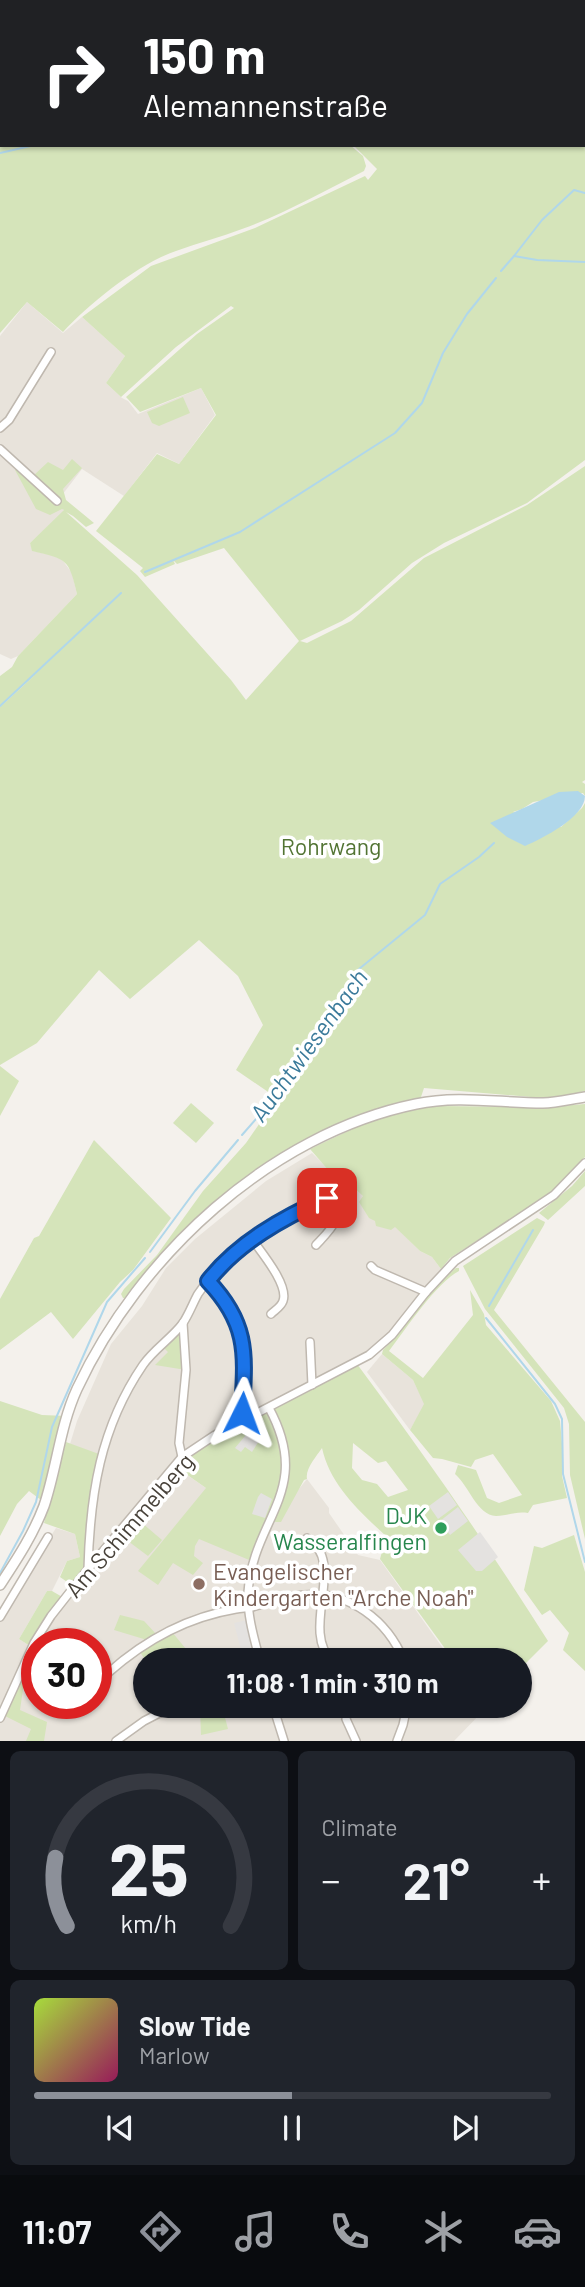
<!DOCTYPE html>
<meta charset="utf-8">
<style>
body{margin:0;font-family:Barlow,sans-serif;background:#20242c;color:#f1f3f6;height:100vh;display:flex;flex-direction:column;font-size:26px;white-space:nowrap}
*{box-sizing:border-box;margin:0}
p{font-size:23px;color:#9ea1a6}
.icon{flex:none;width:38px;height:38px;fill:none;stroke:currentColor;stroke-width:2;stroke-linecap:round;stroke-linejoin:round}
.map{position:relative;height:1741px;overflow:hidden}
.side{display:flex;flex-direction:column;gap:10px;padding:10px;background:#0d0f14;flex:1}
.side>*{flex:none}
.top-card{position:absolute;left:0px;top:0px;width:586px;height:147px;box-shadow:0 2px 5px #0004;background:#202124;color:#fff;overflow:hidden}
.speed{position:absolute;left:21px;top:1628px;display:flex;gap:14px;font-size:35px;font-weight:700;text-align:center}
.speed>*{display:grid;place-content:center;width:91px;height:91px;border-radius:50%;background:#171b24;box-shadow:0 2px 5px #0004;line-height:1}
.speed .limit{border:10px solid #d22;background:#fff;color:#111}
.pin{position:absolute;display:grid;place-items:center;width:60px;height:60px;color:#fff;margin:-30px;border-radius:14px;box-shadow:0 4px 10px #0006}
.me{position:absolute;width:77px;margin:-38px;rotate:3deg;stroke-linejoin:round;filter:drop-shadow(0 0 5px #0008)}
.turn{display:flex;align-items:center;gap:24px;height:147px;padding:0 28px;font-size:32px}
.turn .icon{width:91px;height:91px;stroke-width:2.5}
.turn b{display:block;font-size:49px;line-height:60px}
.big{font-size:52px;font-weight:700;line-height:1.1}
.side .card{flex:1;display:flex;flex-direction:column;justify-content:center;gap:10px;min-width:0;padding:0 24px;border-radius:10px;background:#20242c}
.side .dial{align-items:center;gap:0}
.dial svg{height:182px;overflow:visible;fill:none;stroke:#363941;stroke-width:7;stroke-linecap:round;text-anchor:middle}
.dial text{fill:#f1f3f6;stroke:none}
.song{display:flex;align-items:center;gap:21px}
.cover{width:84px;height:84px;border-radius:10px;background:linear-gradient(135deg,hsl(80 70% 55%),hsl(330 70% 35%))}
.played{height:7px;border-radius:4px;background:linear-gradient(90deg,#8c9099 50%,#363941 50%)}
.keys{display:flex;justify-content:space-around;direction:ltr}
.heat{display:flex;justify-content:space-between;align-items:center;font-size:38px;direction:ltr}
.side .tiles{flex:1;display:grid;gap:10px;grid-template-columns:1fr 1fr}
.card:last-child{grid-column:span 2}
.trip{position:absolute;left:133px;top:1648px;width:399px;height:70px;border-radius:35px;background:#171b24;box-shadow:0 2px 5px #0004;font-weight:700;line-height:70px;text-align:center}
.tab-bar{display:flex;height:112px;justify-content:space-around;align-items:center;background:#090b0e;color:#9ea1a6}
.tab-bar .icon{width:49px;height:49px}
.tab-bar .active{color:#8c9099}
.tab-bar b{font-size:32px;color:#f1f3f6}
.map>svg:first-child{display:block}
.residential{fill:#e8e3db;fill-rule:evenodd}
.green{fill:#d5e4ba;fill-rule:evenodd}
.parking{fill:#e4e2e0}
.water{fill:#b0d7ea}
.lines{fill:none;stroke-linecap:round;stroke-linejoin:round}
.stream{stroke:#b0d7ea;stroke-width:2}
.minor-casing{stroke:#bfb8af;stroke-width:10}
.tertiary-casing{stroke:#bfb8af;stroke-width:12}
.minor{stroke:#fff;stroke-width:7}
.tertiary{stroke:#fff;stroke-width:9}
.route-casing{stroke:#114b97;stroke-width:18}
.route{stroke:#1a73e8;stroke-width:12}
.leisure-dot{fill:#2e9e5b;stroke:#fff;stroke-width:2.5}
.education-dot{fill:#8d6e63;stroke:#fff;stroke-width:2.5}
.labels{text-anchor:middle;dominant-baseline:central;stroke-width:7;stroke-linejoin:round;paint-order:stroke}
.park-label{font-size:23px;fill:#527433;stroke:#fff}
.leisure-label{font-size:23px;fill:#27864d;stroke:#fff;text-anchor:end}
.street-label{font-size:23px;fill:#48423a;stroke:#fff}
.education-label{font-size:23px;fill:#785e54;stroke:#fff;text-anchor:start}
.water-label{font-size:24px;font-style:italic;fill:#3a7a9a;stroke:#fff}
</style>
<div class="map">
<svg width="585" height="1741" viewBox="0 0 585 1741">
<rect width="100%" height="100%" fill="#f4f1ec"/>
<!-- residential -->
<g class="residential">
<polygon points="27,302 63,333 82,317 125,356 106,383 122,398 128,401 138,414 201,388 215,415 179,464 157,453 124,496 82,469 59,499 64,511 30,543 33,551 60,557 72,573 77,594 18,656 11,659 0,654 0,336"/>
<path d="M312,1153L344,1184L349,1183L356,1188L420,1251L432,1257L441,1269L392,1334L357,1362L174,1466L206,1488L272,1522L307,1479L329,1508V1513L358,1555L380,1560L452,1661H145V1706L487,1707L454,1741H0V1615L56,1528L75,1534L80,1557L67,1561L52,1591H47L19,1639L30,1646L86,1569L87,1522L99,1455L70,1444L77,1421L111,1344L142,1306L166,1268L195,1239L266,1181ZM37,1643H96V1703H37Z"/>
<polygon points="382,1354 413,1380 425,1404 410,1430 367,1372"/>
</g>
<!-- green -->
<g class="green">
<path d="M0,0H193L195,2H2V145H350L363,156L366,166L364,171C324,191 284,214 242,229C221,237 198,243 176,251C138,264 90,303 63,332L27,302L0,333Z"/>
<path d="M195,0H585V460L527,503L444,543L412,563L359,610L342,621L300,641L307,643L351,621L424,558L527,505L585,466V780L582,782L585,784V796L583,793L533,802L522,809L513,812L561,827L582,808L585,803V1091L554,1099L424,1088L420,1100L355,1117L314,1137L256,1172L210,1207L127,1299L123,1298L121,1294L124,1289L157,1255L203,1191L246,1143L277,1098L236,1070L263,1025L238,976L199,940L130,999L99,970L37,1043L0,1065V707L35,675L0,706V676L12,667L18,656L77,594C69,559 67,559 32,551L30,543L64,510L62,509L50,515L36,509L15,470L19,466L33,476L48,462L63,470L72,459L82,468L63,489L66,500L94,523L86,527L73,516L66,512L137,575L231,680L246,700L299,641L224,548L177,564L173,560L175,564L145,577L140,571L143,568L96,531L157,454L179,464L216,415L201,388L140,412L126,397L197,334L234,308L231,306L176,347L121,397L106,383L125,356L82,317L151,266L255,228L365,176L368,180L377,169L353,145H584V2H197Z"/>
<polygon points="183,397 190,413 159,426 152,423 147,412"/>
<polygon points="0,1066 19,1081 0,1116"/>
<polygon points="191,1103 214,1123 196,1143 173,1123"/>
<polygon points="585,1104 585,1157 550,1194 450,1258 441,1269 432,1257 420,1251 395,1227 391,1230 376,1226 375,1221 369,1218 359,1202 363,1196 349,1183 344,1184 330,1172 310,1149 365,1123 407,1110 437,1106 548,1107"/>
<polygon points="94,1140 171,1218 133,1270 120,1282 73,1339 51,1312 0,1350 0,1299 34,1238 39,1236"/>
<polygon points="585,1171 585,1186 548,1220 539,1213 572,1186"/>
<polygon points="537,1218 545,1222 544,1225 494,1310 585,1422 585,1539 570,1475 569,1424 564,1408 485,1309 463,1266"/>
<path d="M456,1268H459V1271C437,1282 405,1330 389,1351L423,1378L473,1315L470,1290L484,1314L486,1325L551,1401L560,1421L563,1454L562,1476L567,1498L533,1505L528,1513C515,1511 508,1516 496,1516C477,1515 469,1486 455,1474L458,1465L476,1470L487,1498L499,1503L522,1495L493,1454L475,1460L471,1467L442,1459L433,1458L410,1430L424,1404L413,1380L382,1354L383,1350C409,1324 427,1291 456,1268Z"/>
<polygon points="183,1323 186,1370 155,1365 168,1352 161,1345"/>
<path d="M357,1364C424,1454 488,1546 548,1641L520,1669V1661H454L380,1559L383,1548L389,1550L384,1547L387,1537C360,1512 330,1485 322,1448C316,1457 305,1469 307,1479L304,1480L281,1522H272L287,1464L271,1408ZM353,1443L378,1463L386,1461L408,1490L388,1497L377,1484L362,1480L352,1468Z"/>
<polygon points="0,1401 42,1415 67,1416 45,1503 29,1491 17,1504 0,1536"/>
<path d="M269,1409L281,1443L283,1485L254,1562L199,1539L195,1546L194,1556L203,1563L193,1575L173,1563L158,1585L138,1571L206,1488L176,1467C200,1440 237,1425 269,1409Z"/>
<polygon points="66,1442 99,1454 87,1522 86,1569 73,1586 60,1577 67,1561 80,1557 75,1534 44,1523"/>
<polygon points="135,1517 162,1540 148,1556 120,1535"/>
<polygon points="574,1535 585,1572 585,1671 563,1650 569,1633 550,1610 542,1615 524,1590 534,1546 542,1548"/>
<polygon points="47,1591 52,1591 64,1598 30,1646 19,1639"/>
<polygon points="120,1615 144,1621 157,1635 147,1640 114,1630"/>
<polygon points="172,1632 195,1660 146,1661 138,1649"/>
<polygon points="37,1645 37,1674 31,1673 23,1689 20,1710 47,1722 44,1741 26,1741 31,1729 5,1716 20,1678"/>
<polygon points="200,1706 222,1706 228,1729 201,1735"/>
</g>
<!-- parking -->
<g class="parking">
<polygon points="255,1424 263,1430 266,1437 259,1441 252,1452 245,1447 241,1452 235,1448"/>
<polygon points="448,1492 457,1505 438,1519 429,1506"/>
<polygon points="261,1493 272,1499 265,1518 252,1514 258,1497"/>
<polygon points="458,1507 468,1521 450,1535 440,1521"/>
<polygon points="480,1532 498,1557 482,1571 476,1571 458,1550"/>
<polygon points="247,1620 257,1656 249,1657 242,1655 234,1623"/>
</g>
<!-- water -->
<path class="water" d="M578,791L585,796C585,817 543,838 525,846L507,837L490,823L559,792Z"/>
<g class="lines">
<!-- stream -->
<g class="stream">
<polyline points="181,2 182,0"/>
<polyline points="0,153 35,145"/>
<polyline points="514,256 542,220 574,190 585,193"/>
<polyline points="501,271 514,256 537,260 585,262"/>
<polyline points="145,572 240,532 395,433 422,403 443,353 467,314 496,278"/>
<polyline points="0,706 121,593"/>
<polyline points="242,1135 270,1103 359,969 425,915 440,884 479,857 494,843"/>
<polyline points="150,1252 195,1191 238,1140"/>
<polyline points="489,1306 533,1230"/>
<polyline points="486,1318 555,1404 562,1419 563,1474 585,1562"/>
<polyline points="0,1573 23,1531 36,1502 52,1427 107,1302 145,1258"/>
</g>
<defs>
<g id="minor">
<polyline points="0,428 9,420 51,352"/>
<polyline points="0,449 57,501"/>
<path d="M252,1239C261,1252 289,1285 283,1301C281,1307 275,1310 271,1314"/>
<path d="M316,1245C330,1230 348,1215 327,1198"/>
<polyline points="371,1266 375,1270 426,1292"/>
<path d="M208,1281C233,1307 246,1333 244,1371C244,1387 241,1404 243,1421"/>
<polyline points="310,1342 312,1385"/>
<polyline points="182,1457 179,1443 186,1370 183,1323"/>
<path d="M307,1538C348,1562 299,1629 332,1661"/>
<path d="M88,1569C90,1495 100,1428 143,1365C154,1349 172,1338 183,1323C189,1314 193,1303 198,1294C209,1278 222,1262 237,1250C271,1223 312,1208 347,1184"/>
<polyline points="0,1617 48,1537"/>
<path d="M260,1661C254,1638 247,1615 248,1592C253,1518 314,1491 269,1408"/>
<path d="M108,1673C144,1641 188,1617 236,1609C241,1608 246,1608 252,1607C269,1603 286,1596 304,1595C349,1590 388,1621 404,1661"/>
<polyline points="273,1706 284,1741"/>
<polyline points="349,1706 346,1719 356,1741"/>
<polyline points="0,1718 34,1643 51,1616 88,1569 182,1457 215,1435 369,1355 392,1335 426,1292 455,1261 554,1195 585,1163"/>
<polyline points="116,1741 144,1721 173,1706"/>
<polyline points="397,1741 403,1725 407,1706"/>
</g>
<path id="tertiary" d="M0,1585C17,1559 33,1535 44,1506C57,1467 60,1426 77,1389C139,1256 270,1134 416,1104C458,1095 500,1103 543,1103C557,1103 571,1099 585,1097"/>
</defs>
<!-- minor casing -->
<use href="#minor" class="minor-casing"/>
<!-- tertiary casing -->
<use href="#tertiary" class="tertiary-casing"/>
<!-- minor -->
<use href="#minor" class="minor"/>
<!-- tertiary -->
<use href="#tertiary" class="tertiary"/>
</g>
<g class="lines">
<defs>
<path id="route" d="M242,1413C245,1356 250,1325 208,1281C238,1243 282,1218 327,1198"/>
</defs>
<!-- route casing -->
<use href="#route" class="route-casing"/>
<!-- route -->
<use href="#route" class="route"/>
</g>
<!-- markers -->
<circle class="leisure-dot" cx="441" cy="1528" r="7"/>
<circle class="education-dot" cx="199" cy="1584" r="7"/>
<g class="labels">
<!-- park labels -->
<g class="park-label">
<text x="331" y="846">Rohrwang</text>
</g>
<!-- leisure labels -->
<g class="leisure-label">
<text x="427" y="1515">DJK<tspan x="427" dy="26">Wasseralfingen</tspan></text>
</g>
<!-- street labels -->
<g class="street-label">
<text transform="translate(129 1525) rotate(-49)">Am Schimmelberg</text>
</g>
<!-- education labels -->
<g class="education-label">
<text x="213" y="1571">Evangelischer<tspan x="213" dy="26">Kindergarten "Arche Noah"</tspan></text>
</g>
<!-- water labels -->
<g class="water-label">
<text transform="translate(308 1045) rotate(-54)">Auchtwiesenbach</text>
</g>
</g>
</svg>
<div class="speed"><div class="limit">30</div></div>
<div class="pin" style="left:327px;top:1198px;background:#d93025"><svg class="icon" aria-label="arrive" viewBox="0 0 24 24"><path d="M6 21V4h12l-3 4 3 4H6"/></svg></div>
<svg class="me" style="left:242px;top:1413px" viewBox="-20 -20 40 40"><path d="M0-17L14 15 0 8-14 15z" fill="#1a73e8" stroke="#fff" stroke-width="4"/></svg>
<div class="trip">11:08 · 1 min · 310 m</div>
<div class="top-card">
<div class="turn"><svg class="icon" aria-label="right" viewBox="0 0 24 24"><path d="M7 20v-9h11M14 6l5 5-5 5"/></svg><div><b>150 m</b>Alemannenstraße</div></div>
</div>
</div>
<section class="side">
<div class="tiles">
<div class="card dial"><svg viewBox="0 0 100 80">
<path d="M14 69A42 42 0 1 1 86 69"/>
<path d="M14 69A42 42 0 0 1 9 39" stroke="#8c9099"/>
<text x="50" y="56" font-size="32" font-weight="700">25</text>
<text x="50" y="72" font-size="11">km/h</text>
</svg></div>
<div class="card"><p>Climate</p>
<div class="heat"><a>−</a><b class="big">21°</b><a>+</a></div>
</div>
<div class="card">
<div class="song"><i class="cover"></i><div><b>Slow Tide</b><p>Marlow</p></div></div>
<div class="played"></div>
<div class="keys"><svg class="icon" aria-label="previous" viewBox="0 0 24 24"><path d="M18 5L8 12l10 7zM5 5v14"/></svg><svg class="icon" aria-label="pause" viewBox="0 0 24 24"><path d="M8 5v14M16 5v14"/></svg><svg class="icon" aria-label="next" viewBox="0 0 24 24"><path d="M6 5l10 7-10 7zM19 5v14"/></svg></div>
</div>
</div>
</section>
<nav class="tab-bar">
<b>11:07</b>
<svg class="icon active" aria-label="directions" viewBox="0 0 24 24"><path d="M12 3l9 9-9 9-9-9zM9 14v-3h6M13 9l2 2-2 2"/></svg>
<svg class="icon" aria-label="music" viewBox="0 0 24 24"><path d="M9 18V5l10-2v13"/><circle cx="6" cy="18" r="3"/><circle cx="16" cy="16" r="3"/></svg>
<svg class="icon" aria-label="phone" viewBox="0 0 24 24"><path d="M5 4h4l2 5-3 2q2 4 5 5l2-3 5 2v4C11 20 4 13 5 4z"/></svg>
<svg class="icon" aria-label="climate" viewBox="0 0 24 24"><path d="M12 3v18M4 7l16 10M4 17L20 7"/></svg>
<svg class="icon" aria-label="car" viewBox="0 0 24 24"><path d="M5 17H2v-5l4-1 3-4h7l3 4 3 1v5h-3M9 17h6M6 11h13"/><circle cx="7" cy="17" r="2"/><circle cx="17" cy="17" r="2"/></svg>
</nav>
